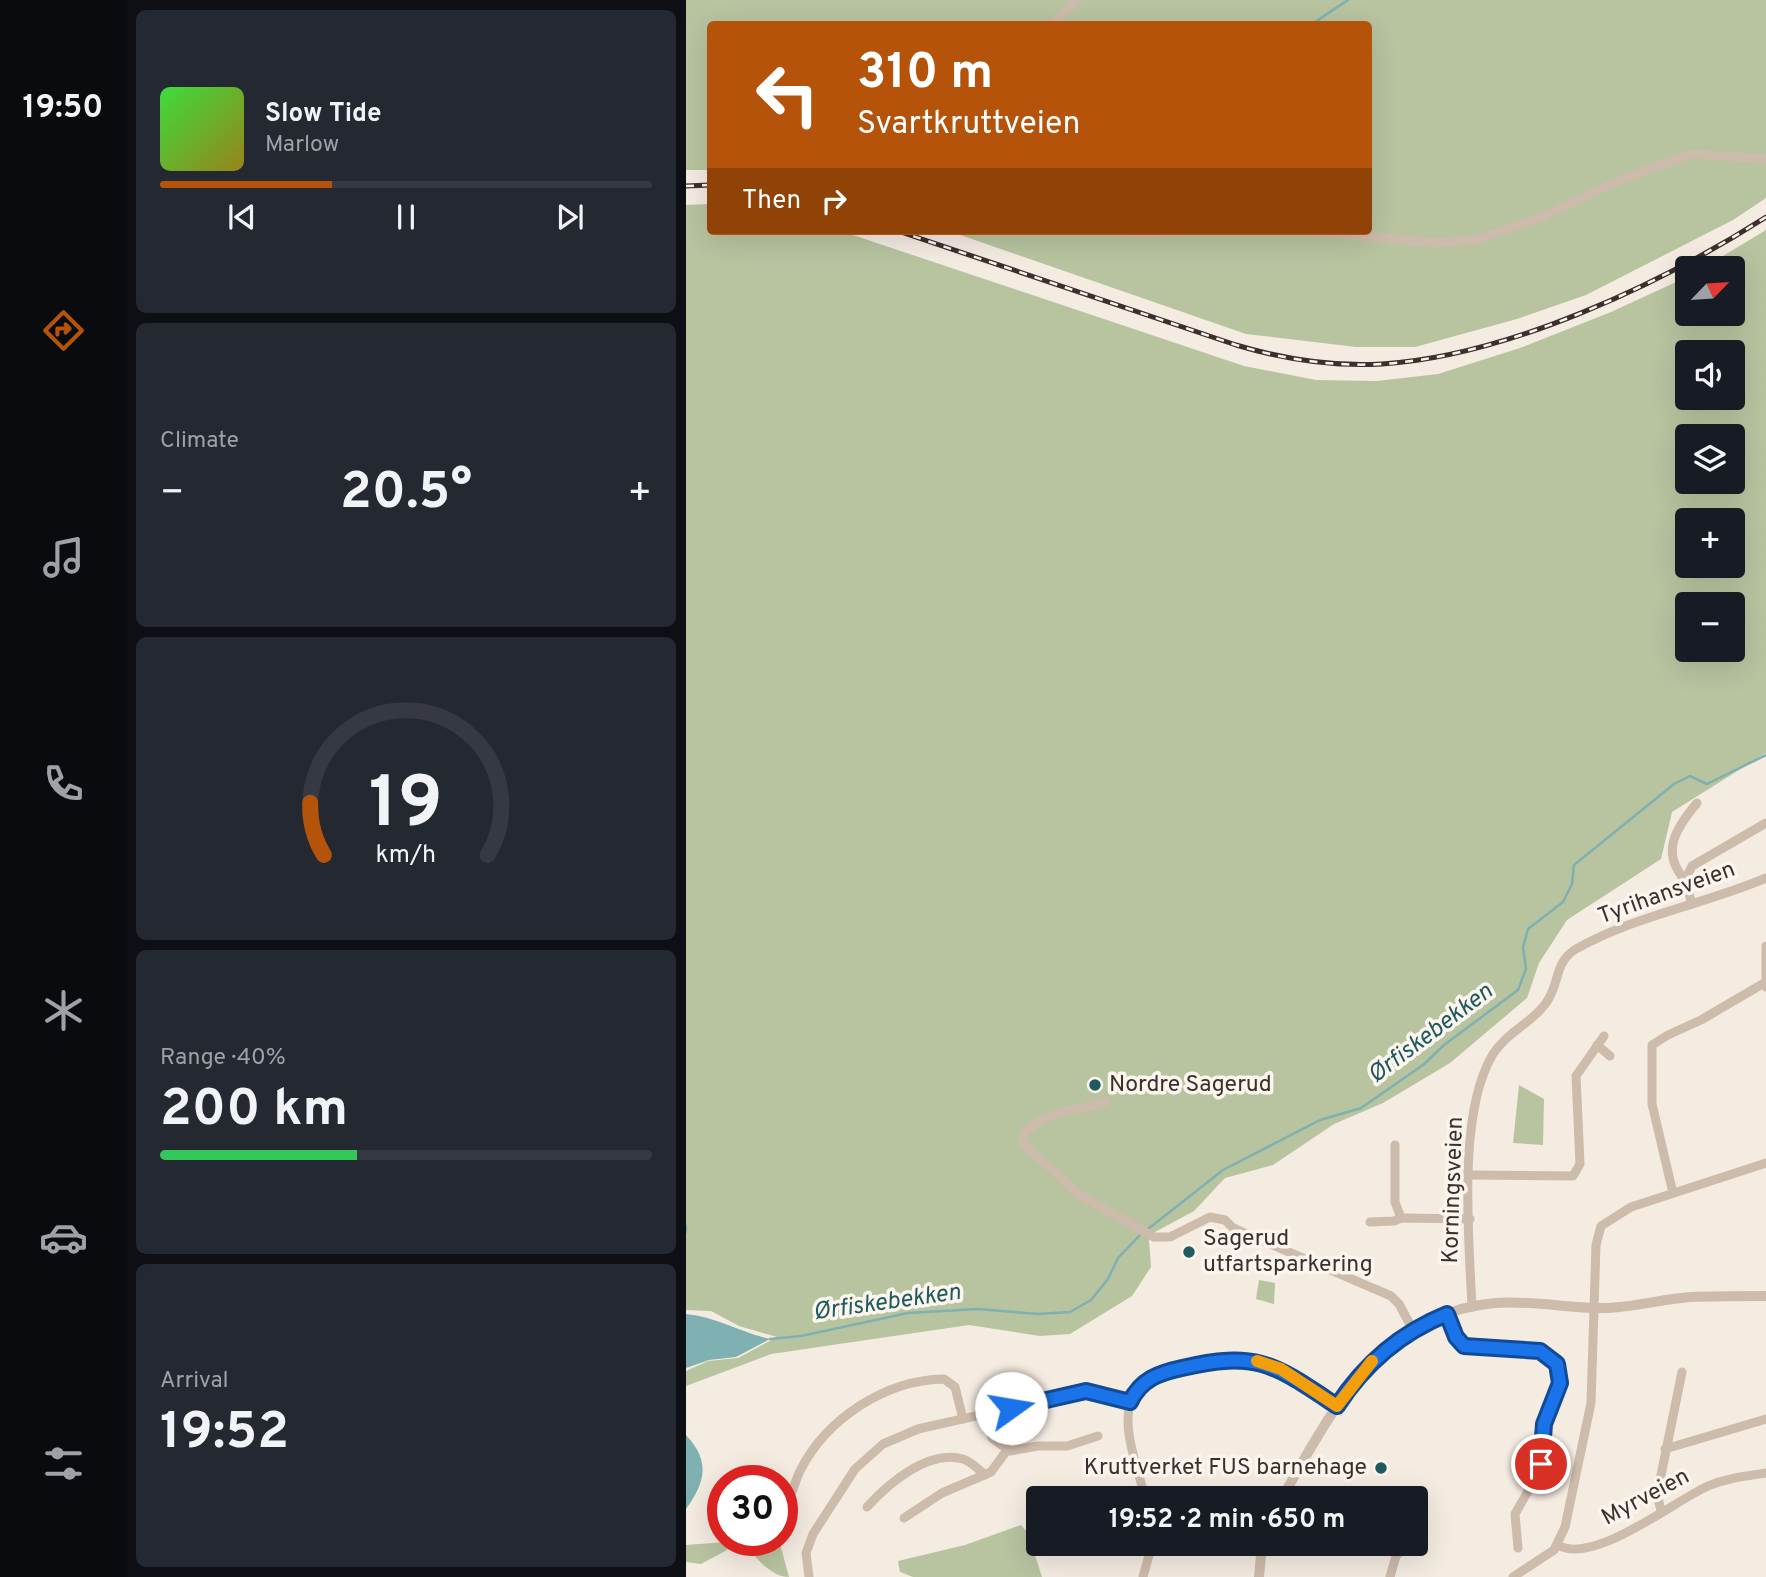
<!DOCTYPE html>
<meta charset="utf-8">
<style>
body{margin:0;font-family:Overpass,sans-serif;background:#242831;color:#f1f3f6;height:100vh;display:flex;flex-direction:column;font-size:26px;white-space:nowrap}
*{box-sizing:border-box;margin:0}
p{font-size:23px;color:#9ea1a6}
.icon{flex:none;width:38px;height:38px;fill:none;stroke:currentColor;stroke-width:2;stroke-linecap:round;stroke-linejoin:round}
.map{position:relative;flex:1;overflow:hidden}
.side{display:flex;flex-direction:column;gap:10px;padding:10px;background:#0d0f14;width:560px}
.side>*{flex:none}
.top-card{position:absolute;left:21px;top:21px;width:665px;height:214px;border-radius:7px;box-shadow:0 7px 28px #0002;background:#b45309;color:#fff;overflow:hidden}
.needle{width:46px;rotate:65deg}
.buttons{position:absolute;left:989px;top:256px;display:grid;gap:14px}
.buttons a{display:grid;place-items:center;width:70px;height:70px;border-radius:7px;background:#171b24;box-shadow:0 7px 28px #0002;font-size:35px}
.speed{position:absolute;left:21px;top:1465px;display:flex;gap:14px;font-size:35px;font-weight:700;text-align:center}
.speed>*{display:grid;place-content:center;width:91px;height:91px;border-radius:50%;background:#171b24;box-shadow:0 7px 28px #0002;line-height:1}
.speed .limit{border:10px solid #d22;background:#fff;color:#111}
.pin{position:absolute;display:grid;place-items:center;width:60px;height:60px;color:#fff;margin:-30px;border:4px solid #fff;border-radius:50%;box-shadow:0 2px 7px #0007}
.me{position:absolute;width:77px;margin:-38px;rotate:77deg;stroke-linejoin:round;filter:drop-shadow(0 0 5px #0008)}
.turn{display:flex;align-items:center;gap:24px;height:147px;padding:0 35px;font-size:32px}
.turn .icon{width:91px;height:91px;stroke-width:2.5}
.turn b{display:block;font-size:49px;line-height:60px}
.then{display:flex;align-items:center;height:66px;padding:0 35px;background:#0003;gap:14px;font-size:26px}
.big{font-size:52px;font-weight:700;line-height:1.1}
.side .widget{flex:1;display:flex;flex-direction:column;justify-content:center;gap:10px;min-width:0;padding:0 24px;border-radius:10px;background:#242831}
.side .dial{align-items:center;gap:0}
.dial svg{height:182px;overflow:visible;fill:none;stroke:#363941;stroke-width:7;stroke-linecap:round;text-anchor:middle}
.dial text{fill:#f1f3f6;stroke:none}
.song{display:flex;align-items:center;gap:21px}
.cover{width:84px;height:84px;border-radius:10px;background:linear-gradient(135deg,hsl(120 70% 55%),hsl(50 70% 35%))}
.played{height:7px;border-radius:4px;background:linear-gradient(90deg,#b45309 35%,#363941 35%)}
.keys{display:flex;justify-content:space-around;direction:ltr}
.heat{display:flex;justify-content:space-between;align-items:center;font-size:38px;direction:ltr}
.charge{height:10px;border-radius:5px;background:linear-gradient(90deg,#34c759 40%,#363941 0)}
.trip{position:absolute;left:340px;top:1486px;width:402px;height:70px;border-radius:7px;background:#171b24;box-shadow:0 7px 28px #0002;font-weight:700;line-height:70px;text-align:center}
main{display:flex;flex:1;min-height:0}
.tab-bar{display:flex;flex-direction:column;width:126px;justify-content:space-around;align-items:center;background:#090b0e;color:#9ea1a6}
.tab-bar .icon{width:49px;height:49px}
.tab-bar .active{color:#b45309}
.tab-bar b{font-size:32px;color:#f1f3f6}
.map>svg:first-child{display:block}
.green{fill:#b8c4a0;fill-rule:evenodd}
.water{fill:#7fb0b2}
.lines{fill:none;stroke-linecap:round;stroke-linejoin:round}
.stream{stroke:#7fb0b2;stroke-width:2.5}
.minor{stroke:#cdbbac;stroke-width:9}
.tertiary{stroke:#cdbbac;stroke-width:10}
.rail-casing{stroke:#3b302b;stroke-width:5}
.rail{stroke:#fbf5ee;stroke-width:2.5;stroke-dasharray:8;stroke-linecap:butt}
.route-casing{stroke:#114b97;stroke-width:18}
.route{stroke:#1a73e8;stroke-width:12}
.slow{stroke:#f59e0b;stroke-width:12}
.poi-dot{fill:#1f5a5e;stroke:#fbf5ee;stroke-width:2.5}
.labels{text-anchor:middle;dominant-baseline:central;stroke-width:7;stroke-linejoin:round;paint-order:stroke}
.street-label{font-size:23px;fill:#3b302b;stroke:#fbf5ee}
.poi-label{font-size:23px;fill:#3b302b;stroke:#fbf5ee;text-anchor:start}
.water-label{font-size:24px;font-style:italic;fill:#1f5a5e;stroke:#fbf5ee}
</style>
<main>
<nav class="tab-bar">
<b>19:50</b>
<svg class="icon active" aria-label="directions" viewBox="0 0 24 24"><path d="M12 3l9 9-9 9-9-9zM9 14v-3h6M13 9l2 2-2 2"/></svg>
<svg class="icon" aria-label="music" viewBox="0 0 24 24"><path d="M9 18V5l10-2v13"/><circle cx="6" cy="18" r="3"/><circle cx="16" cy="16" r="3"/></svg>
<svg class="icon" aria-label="phone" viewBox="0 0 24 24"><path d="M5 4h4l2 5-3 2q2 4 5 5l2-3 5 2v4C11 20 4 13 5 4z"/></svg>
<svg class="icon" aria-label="climate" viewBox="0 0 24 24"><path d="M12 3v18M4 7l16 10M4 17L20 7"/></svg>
<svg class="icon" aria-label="car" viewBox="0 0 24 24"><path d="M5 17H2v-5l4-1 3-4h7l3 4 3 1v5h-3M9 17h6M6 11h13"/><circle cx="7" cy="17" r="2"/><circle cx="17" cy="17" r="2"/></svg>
<svg class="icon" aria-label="filters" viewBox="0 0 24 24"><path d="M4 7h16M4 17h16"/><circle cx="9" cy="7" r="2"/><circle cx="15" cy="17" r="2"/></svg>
</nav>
<section class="side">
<div class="widget">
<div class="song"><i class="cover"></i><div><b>Slow Tide</b><p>Marlow</p></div></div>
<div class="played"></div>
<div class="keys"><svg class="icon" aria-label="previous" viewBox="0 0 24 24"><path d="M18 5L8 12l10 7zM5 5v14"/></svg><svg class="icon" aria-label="pause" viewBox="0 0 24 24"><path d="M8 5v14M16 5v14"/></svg><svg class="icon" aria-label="next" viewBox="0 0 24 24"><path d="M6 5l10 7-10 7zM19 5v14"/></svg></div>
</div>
<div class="widget"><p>Climate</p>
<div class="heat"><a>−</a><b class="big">20.5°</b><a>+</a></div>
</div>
<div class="widget dial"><svg viewBox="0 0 100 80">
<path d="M14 69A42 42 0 1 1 86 69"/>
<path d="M14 69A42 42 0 0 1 8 46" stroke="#b45309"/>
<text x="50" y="56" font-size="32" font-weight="700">19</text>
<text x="50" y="72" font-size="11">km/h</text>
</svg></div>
<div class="widget"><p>Range · 40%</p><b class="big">200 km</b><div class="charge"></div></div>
<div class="widget"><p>Arrival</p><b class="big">19:52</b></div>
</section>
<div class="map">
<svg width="1080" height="1577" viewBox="0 0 1080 1577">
<rect width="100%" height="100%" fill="#f4ebe1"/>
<!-- green -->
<g class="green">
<polygon points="0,0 1080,0 1080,198 1047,220 900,295 831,319 729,347 670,347 560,334 263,231 682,231 682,24 24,24 24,170 0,170"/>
<path d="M24,204V231H155L558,366L630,380L691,381L752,374L834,348L925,312L1001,277V313H1046V268H1017L1080,230V753L986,812L975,859L881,920L853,963L841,998L764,1063L697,1103L648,1124L587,1165L539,1178L508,1211L469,1232L463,1240L465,1267L446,1296L384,1334L354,1336L283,1325L85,1354L0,1386V1371L22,1361L52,1358L91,1337L53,1326L25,1311L0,1310V205ZM1001,352H1046V397H1001ZM1001,436H1046V481H1001ZM1001,520H1046V565H1001ZM1001,604H1046V649H1001Z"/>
<polygon points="833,1085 858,1099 857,1145 827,1143"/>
<polygon points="573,1280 589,1283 588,1304 570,1299"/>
<polygon points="335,1525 342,1533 356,1577 227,1577 214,1572 212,1561 279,1545"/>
<path d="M63,1540H93L103,1577C85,1577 70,1558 60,1545Z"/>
<polygon points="40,1542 41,1550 15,1564 0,1562 0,1545"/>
</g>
<!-- water -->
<g class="water">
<path d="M0,1314C31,1317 53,1332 84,1339L50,1357L23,1360L0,1368Z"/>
<path d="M0,1435C24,1461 20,1481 0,1509Z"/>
</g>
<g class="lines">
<!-- stream -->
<g class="stream">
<polyline points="626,24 662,0"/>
<polyline points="0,1226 0,1232"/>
<polyline points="462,1229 537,1170 634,1120 675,1108 737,1065 758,1045 832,990 840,969 837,947 842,929 877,902 886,884 888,865 988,784 1004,776 1021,784 1080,755"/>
<polyline points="84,1339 115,1336 222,1313 291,1309 352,1314 384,1312 405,1300 422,1279 432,1258 455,1234"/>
</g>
<!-- minor -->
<g class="minor">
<polyline points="365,24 392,0"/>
<polyline points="427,231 454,234 503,231"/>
<polyline points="505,231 569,231"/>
<polyline points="622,231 748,243 793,239 851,219 941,177 1006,154 1080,159"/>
<path d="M999,880C974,852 990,828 1011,803"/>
<polyline points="1006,904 999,880 1006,866 1080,823"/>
<polyline points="1080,987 1080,946"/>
<polyline points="911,1045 924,1056"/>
<path d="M420,1102C393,1110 355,1111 337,1135V1143L394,1195L468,1237H484L524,1217L539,1220L547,1228L705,1296L713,1304L727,1330"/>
<polyline points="709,1145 709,1202 715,1218"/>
<polyline points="784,1175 887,1176 894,1164 890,1076 918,1036"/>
<polyline points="987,1193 966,1104 966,1045 982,1035 1015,1020 1080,982"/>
<polyline points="684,1222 708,1221 715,1218 784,1219"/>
<path d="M786,1307C783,1239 771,1113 807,1054C821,1032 846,1023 860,1003C874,984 868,962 890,949C948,916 1019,904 1080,878"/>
<polyline points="761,1314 770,1337 778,1346 854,1351 866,1357 873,1367 874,1383 858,1424 853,1472 829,1514 832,1548"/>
<polyline points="300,1414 306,1438 324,1451 352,1446 381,1446 412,1436"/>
<polyline points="979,1449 1080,1419"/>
<path d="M459,1498C453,1471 436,1431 444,1404C456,1362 548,1352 583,1364C607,1373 630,1392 651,1406"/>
<path d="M181,1507C202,1484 242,1449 277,1459C286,1462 292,1469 299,1475"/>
<polyline points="975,1510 971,1495 996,1372"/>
<path d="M98,1517C103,1502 107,1486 114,1471C140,1419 199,1380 258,1379L269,1387L277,1419"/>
<polyline points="218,1518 256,1493 305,1472 321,1450"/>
<path d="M872,1545C907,1566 988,1501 1022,1486C1041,1478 1060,1476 1080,1473"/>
<polyline points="123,1577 120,1553 127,1534 169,1469 197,1444 232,1429 395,1392 414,1393 445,1402"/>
<polyline points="457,1577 466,1544"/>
<polyline points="704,1577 710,1556 723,1544"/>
<polyline points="827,1577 868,1550 879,1527 905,1403 910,1245 915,1226 945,1207 1080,1163"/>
</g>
<!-- tertiary -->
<g class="tertiary">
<path d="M596,1498C647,1409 694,1313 809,1303C845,1300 880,1308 916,1308C946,1308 975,1299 1005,1297C1030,1296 1055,1296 1080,1296"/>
<polyline points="573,1577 576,1544"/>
</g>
<defs>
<g id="rail">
<polyline points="0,186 24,185"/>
<path d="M212,231L550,345C597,359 646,367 696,364C822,356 975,284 1080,217"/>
</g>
</defs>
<!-- rail casing -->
<use href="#rail" class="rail-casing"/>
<!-- rail -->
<use href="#rail" class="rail"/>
</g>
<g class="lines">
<defs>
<path id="route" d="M325,1408L400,1391L444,1402C455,1379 473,1373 496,1368C572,1350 589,1365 651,1406C679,1363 714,1333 761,1314L770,1337L778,1346L854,1351L871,1364L874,1383L858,1424L855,1464"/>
</defs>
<!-- route casing -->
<use href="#route" class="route-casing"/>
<!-- route -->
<use href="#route" class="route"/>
<!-- slow -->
<polyline class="slow" points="571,1361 595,1369 651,1406 686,1361"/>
</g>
<!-- markers -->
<g class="poi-dot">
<circle cx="409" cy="1085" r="7"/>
<circle cx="503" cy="1252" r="7"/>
<circle cx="695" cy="1468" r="7"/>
</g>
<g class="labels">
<!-- street labels -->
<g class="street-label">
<text transform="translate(981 894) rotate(-20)">Tyrihansveien</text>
<text transform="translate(768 1190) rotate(-88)">Korningsveien</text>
<text transform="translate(960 1498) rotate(-28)">Myrveien</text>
</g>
<!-- poi labels -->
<g class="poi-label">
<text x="423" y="1085">Nordre Sagerud</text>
<text x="517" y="1239">Sagerud<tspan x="517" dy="26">utfartsparkering</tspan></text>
<text x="681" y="1468" text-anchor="end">Kruttverket FUS barnehage</text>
</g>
<!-- water labels -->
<g class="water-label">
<text transform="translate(745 1034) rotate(-37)">Ørfiskebekken</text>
<text transform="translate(201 1303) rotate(-8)">Ørfiskebekken</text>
</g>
</g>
</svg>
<div class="buttons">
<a><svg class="needle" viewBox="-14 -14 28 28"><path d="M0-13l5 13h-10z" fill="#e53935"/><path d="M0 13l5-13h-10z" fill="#9ea1a6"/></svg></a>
<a><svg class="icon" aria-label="sound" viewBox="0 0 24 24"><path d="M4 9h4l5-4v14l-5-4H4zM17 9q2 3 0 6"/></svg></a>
<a><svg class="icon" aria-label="layers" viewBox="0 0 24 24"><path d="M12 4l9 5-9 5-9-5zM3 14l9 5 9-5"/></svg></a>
<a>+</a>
<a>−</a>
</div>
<div class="speed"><div class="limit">30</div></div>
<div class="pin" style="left:855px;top:1464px;background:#d93025"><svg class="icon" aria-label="arrive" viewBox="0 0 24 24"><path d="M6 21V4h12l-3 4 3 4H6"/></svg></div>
<svg class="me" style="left:325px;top:1408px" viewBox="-20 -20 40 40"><circle r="19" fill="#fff"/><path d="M0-13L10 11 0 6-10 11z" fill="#1a73e8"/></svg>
<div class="trip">19:52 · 2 min · 650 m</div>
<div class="top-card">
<div class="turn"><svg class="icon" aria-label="left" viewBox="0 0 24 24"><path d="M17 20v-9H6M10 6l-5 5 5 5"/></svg><div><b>310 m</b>Svartkruttveien</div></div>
<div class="then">Then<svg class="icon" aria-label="right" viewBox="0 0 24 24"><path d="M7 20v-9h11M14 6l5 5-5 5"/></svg></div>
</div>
</div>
</main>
